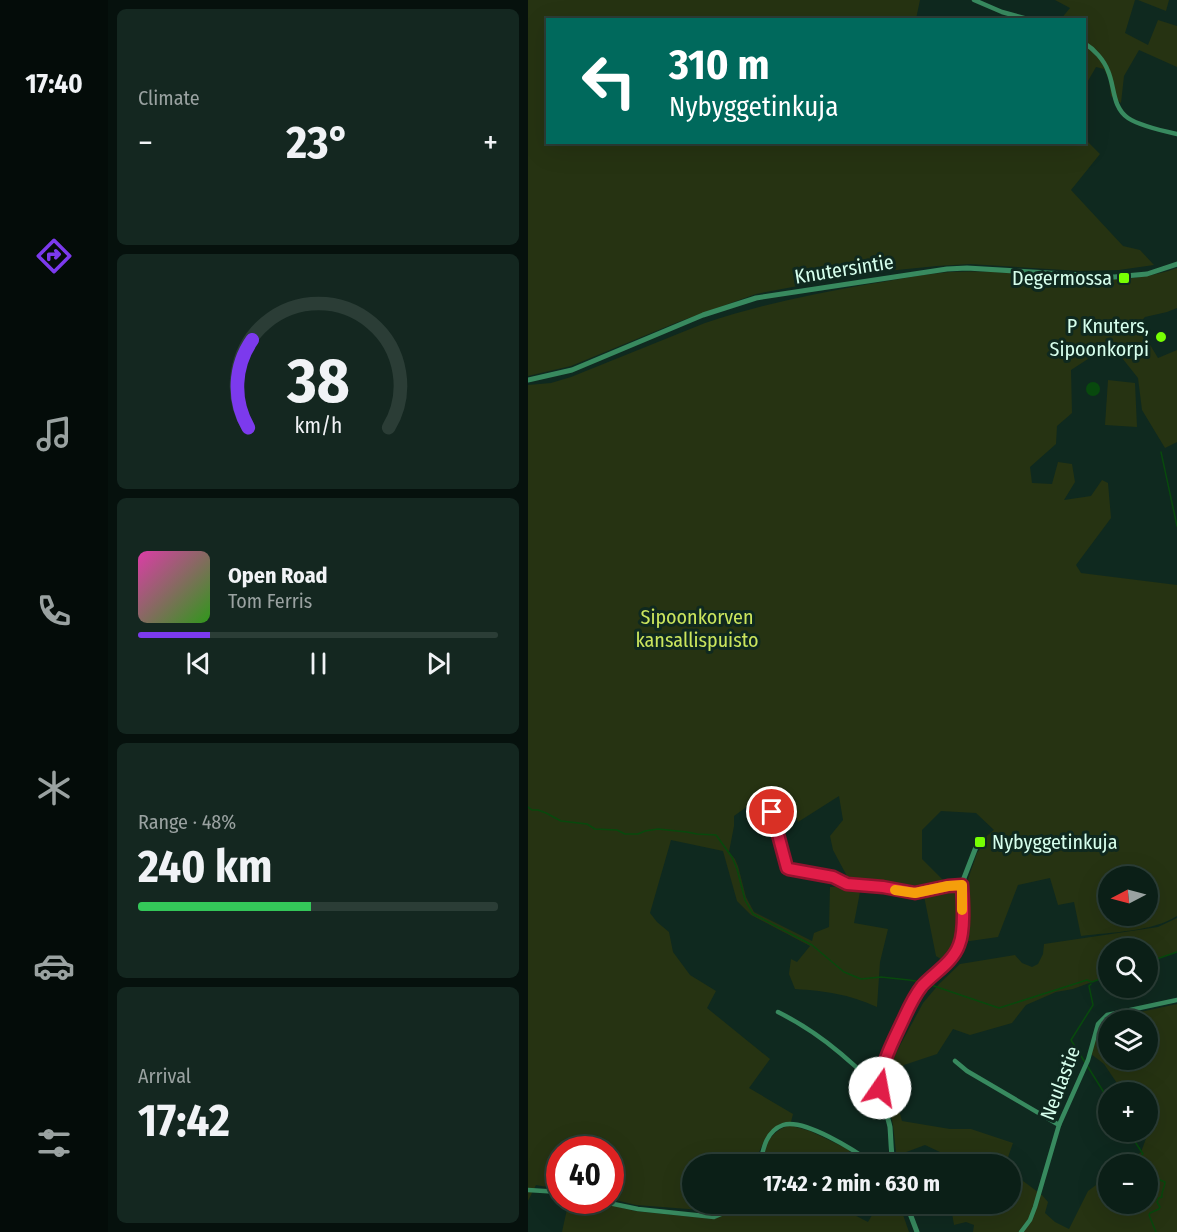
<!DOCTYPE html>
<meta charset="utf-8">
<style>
body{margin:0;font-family:"Fira Sans Condensed",sans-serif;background:#142720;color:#f1f3f6;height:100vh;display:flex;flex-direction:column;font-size:22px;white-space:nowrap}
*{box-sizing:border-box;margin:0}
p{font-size:20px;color:#9aa2a1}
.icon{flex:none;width:33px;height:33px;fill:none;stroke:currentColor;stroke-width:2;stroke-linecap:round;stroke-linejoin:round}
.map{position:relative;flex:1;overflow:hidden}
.panel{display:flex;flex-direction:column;gap:9px;padding:9px;background:#06110d;width:420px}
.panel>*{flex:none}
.guide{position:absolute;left:18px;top:18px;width:540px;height:126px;border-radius:0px;box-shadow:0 6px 24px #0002,0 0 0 2px #2b3d36;background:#00695c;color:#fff;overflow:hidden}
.needle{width:39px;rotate:264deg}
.buttons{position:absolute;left:570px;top:866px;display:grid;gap:12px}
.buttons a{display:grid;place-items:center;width:60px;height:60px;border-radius:50%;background:#0b1f17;box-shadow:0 6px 24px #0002,0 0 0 2px #2b3d36;font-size:30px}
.speed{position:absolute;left:18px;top:1136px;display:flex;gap:12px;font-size:30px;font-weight:700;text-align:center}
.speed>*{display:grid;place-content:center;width:78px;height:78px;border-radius:50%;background:#0b1f17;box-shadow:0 6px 24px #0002,0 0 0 2px #2b3d36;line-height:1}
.speed .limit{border:9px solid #d22;background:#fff;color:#111}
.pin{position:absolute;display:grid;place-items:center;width:51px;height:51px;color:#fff;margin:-26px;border:3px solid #fff;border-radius:50%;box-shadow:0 2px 6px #0007}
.me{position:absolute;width:66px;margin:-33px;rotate:12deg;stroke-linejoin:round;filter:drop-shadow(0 0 4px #0008)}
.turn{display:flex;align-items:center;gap:21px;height:126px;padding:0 24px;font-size:27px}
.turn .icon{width:78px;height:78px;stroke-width:2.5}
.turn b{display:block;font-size:42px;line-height:51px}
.big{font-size:45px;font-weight:700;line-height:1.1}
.panel .tile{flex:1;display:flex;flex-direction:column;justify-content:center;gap:9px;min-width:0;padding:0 21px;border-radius:9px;background:#142720}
.panel .dial{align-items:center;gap:0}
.dial svg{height:156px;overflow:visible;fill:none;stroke:#2b3d36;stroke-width:7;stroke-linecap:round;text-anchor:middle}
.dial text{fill:#f1f3f6;stroke:none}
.song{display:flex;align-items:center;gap:18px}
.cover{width:72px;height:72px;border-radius:9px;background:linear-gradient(135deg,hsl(320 70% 55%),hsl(110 70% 35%))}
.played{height:6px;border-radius:3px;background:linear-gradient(90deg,#7c3aed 20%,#2b3d36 20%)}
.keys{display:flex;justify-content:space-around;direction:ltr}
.heat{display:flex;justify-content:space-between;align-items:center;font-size:33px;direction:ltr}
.charge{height:9px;border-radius:4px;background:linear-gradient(90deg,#34c759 48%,#2b3d36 0)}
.trip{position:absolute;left:154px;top:1154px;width:339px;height:60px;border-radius:30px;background:#0b1f17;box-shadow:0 6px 24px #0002,0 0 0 2px #2b3d36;font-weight:700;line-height:60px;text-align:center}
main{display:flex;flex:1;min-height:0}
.dock{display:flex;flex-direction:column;width:108px;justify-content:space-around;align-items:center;background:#040c09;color:#9aa2a1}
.dock .icon{width:42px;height:42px}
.dock .selected{color:#7c3aed}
.dock b{font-size:27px;color:#f1f3f6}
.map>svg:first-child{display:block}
.green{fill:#263312;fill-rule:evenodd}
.water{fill:#08490d}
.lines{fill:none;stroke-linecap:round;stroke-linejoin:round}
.stream{stroke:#08490d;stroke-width:1.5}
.minor{stroke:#388a5f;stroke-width:4.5}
.tertiary{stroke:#388a5f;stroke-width:5}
.route-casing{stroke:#92132f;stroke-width:15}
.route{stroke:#e11d48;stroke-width:10}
.slow{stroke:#f59e0b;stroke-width:10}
.poi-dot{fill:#77ff03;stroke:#0f291f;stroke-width:2}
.labels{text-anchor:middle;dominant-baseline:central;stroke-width:6;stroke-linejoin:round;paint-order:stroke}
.street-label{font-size:20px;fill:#d7ffed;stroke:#0f291f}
.poi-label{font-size:20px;fill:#d7ffed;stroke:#0f291f;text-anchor:end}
.park-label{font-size:20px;fill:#cbe55d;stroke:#0f291f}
</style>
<main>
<nav class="dock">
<b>17:40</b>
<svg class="icon selected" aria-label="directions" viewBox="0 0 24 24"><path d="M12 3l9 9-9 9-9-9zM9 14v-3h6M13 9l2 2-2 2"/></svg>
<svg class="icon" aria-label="music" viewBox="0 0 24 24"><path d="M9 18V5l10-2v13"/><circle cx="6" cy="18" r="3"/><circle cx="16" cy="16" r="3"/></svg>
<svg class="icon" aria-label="phone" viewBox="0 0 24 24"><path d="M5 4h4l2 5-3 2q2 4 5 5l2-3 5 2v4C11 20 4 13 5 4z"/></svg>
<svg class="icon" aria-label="climate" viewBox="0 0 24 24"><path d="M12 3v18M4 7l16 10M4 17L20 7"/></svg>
<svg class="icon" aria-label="car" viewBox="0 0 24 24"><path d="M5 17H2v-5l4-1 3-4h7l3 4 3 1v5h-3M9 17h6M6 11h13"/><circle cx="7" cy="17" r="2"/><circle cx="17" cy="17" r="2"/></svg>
<svg class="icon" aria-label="filters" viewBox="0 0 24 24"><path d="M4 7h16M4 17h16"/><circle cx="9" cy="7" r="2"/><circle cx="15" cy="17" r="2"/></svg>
</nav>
<section class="panel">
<div class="tile"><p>Climate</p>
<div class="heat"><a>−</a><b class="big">23°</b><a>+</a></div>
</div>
<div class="tile dial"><svg viewBox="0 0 100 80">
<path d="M14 69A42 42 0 1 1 86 69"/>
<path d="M14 69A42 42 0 0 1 16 24" stroke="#7c3aed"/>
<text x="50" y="56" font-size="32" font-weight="700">38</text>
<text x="50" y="72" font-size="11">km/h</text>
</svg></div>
<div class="tile">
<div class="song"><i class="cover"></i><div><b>Open Road</b><p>Tom Ferris</p></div></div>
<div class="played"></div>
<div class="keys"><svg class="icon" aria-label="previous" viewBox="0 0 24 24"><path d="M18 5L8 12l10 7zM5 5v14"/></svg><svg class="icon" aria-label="pause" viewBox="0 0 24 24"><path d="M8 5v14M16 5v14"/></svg><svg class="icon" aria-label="next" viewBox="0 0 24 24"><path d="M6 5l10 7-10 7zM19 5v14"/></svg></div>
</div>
<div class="tile"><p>Range · 48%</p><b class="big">240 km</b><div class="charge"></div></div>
<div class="tile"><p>Arrival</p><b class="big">17:42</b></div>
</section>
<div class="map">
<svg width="649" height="1232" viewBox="0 0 649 1232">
<rect width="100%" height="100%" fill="#0f291f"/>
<!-- green -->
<g class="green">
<polygon points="0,0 392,0 388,19 20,20 20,142 556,142 557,139 572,154 543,190 595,246 612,250 626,265 591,270 552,271 442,264 409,266 339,273 228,294 150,322 43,366 0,376"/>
<polygon points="527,0 607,0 597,33 620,45 630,20 649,26 649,67 611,50 596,76 593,103 583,96 581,80 576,69 568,67 557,86 556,20 533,19 542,8"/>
<polygon points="610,0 641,0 638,11"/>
<path d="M649,268V308L639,312L617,317L610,325L630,358L649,350V442L637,448L614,410L610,378L583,344L543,370L544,413L529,426L528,444L502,467L504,483L524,484L530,462L544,464L547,482L536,500L563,496L574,480L580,483L583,518L548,565L553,573L649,585V916C624,932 583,932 553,936L546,902L530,905L522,878L490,885L470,937L435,942L437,888L449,853L455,845V839L466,830L448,813L413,811L394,830V859L419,884L391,891H385L320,878L305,850L302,836L315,820L311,796L270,822L264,807L247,811L228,800L206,816V826L201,852L207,859L210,866L218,897L226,912L284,941L286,933L301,927L302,887L317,886L333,887L326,923L360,929L352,962L349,1007C320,994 298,991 267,989L261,974L263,959L269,962L282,946L223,915L209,901L195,851L143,840L122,913L129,922L141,932L145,952L162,975L188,991L179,1008L242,1059L221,1088L265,1114L263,1122C236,1128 237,1143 225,1164H165V1203H200L195,1208L186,1211L108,1205L83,1199L82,1149H32L31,1189L8,1185L0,1201V385L23,383L43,377L177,323C230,305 285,294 341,284C368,280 395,274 422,272C459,270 496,274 532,277C572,280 611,282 649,268ZM580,876H620V915H580Z"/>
<polygon points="580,380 607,383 609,427 577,425"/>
<polygon points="424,888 429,888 432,891 431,930 428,943 425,952 416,961 408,956 396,896"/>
<polygon points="649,918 649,952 620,962 620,948 580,948 580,976 545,989 528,992 498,1005 484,1023 442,1035 425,1029 409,1054 376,1065 364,1084 374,1121 422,1129 443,1129 485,1143 479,1160 482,1164 426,1164 426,1163 412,1152 397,1145 373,1154 369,1161 365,1125 360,1102 360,1076 363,1062 395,1003 411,984 432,964 487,955 494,963 504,967 510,964 515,954 516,944 630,927"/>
<path d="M649,1004V1232H445L446,1225L438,1222L426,1225L423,1207L407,1203H483V1166L495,1181L514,1195L520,1202L517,1213L527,1222L541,1229L560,1191L580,1176V1203H620V1164H597L613,1152L626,1117L620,1113V1092H595L576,1064L563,1054L570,1031L577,1019L589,1015L603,1014ZM580,1020H620V1059H580Z"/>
<path d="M261,1125L282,1131L322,1150L317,1164H232C238,1144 240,1134 261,1125Z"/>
<polygon points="41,1200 62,1200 107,1211 186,1219 199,1214 207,1203 303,1203 340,1222 351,1203 371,1203 381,1232 34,1232"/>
</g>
<!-- water -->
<circle class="water" cx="565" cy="389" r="7"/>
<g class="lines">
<!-- stream -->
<g class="stream">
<polyline points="633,452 649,526"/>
<polyline points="0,807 4,810 10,810 18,813 33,821 59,824 67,829 89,830 97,834 110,834 117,831 130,829 159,832 169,834 188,835 204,857 209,869 217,900 225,914 284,945 316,972 333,979 353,977 381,980 393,982"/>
<polyline points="620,962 649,952"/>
<polyline points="400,984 471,1008 559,980 564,982 580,976"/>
<polyline points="563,984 561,986 565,1005 543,1040 580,1099"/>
<polyline points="600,1131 615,1154 609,1159 613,1164"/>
<path d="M620,1168L624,1177L637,1182C637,1188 633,1191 634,1197L631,1198L629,1202L632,1207L631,1209L622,1213L621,1215L628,1232"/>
</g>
<!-- minor -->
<g class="minor">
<polyline points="446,0 474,12 503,20"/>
<path d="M556,43C566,49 576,60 580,71C587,87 584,107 600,118C612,126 635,131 649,134"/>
<polyline points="244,812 259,868 261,869 305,877 319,884 355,887 387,893 420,886 434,885"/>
<path d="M250,1012C272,1023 293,1037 312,1053C325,1064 337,1076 352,1086"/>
<polyline points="427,1061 439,1071 531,1125"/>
<path d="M232,1164C235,1149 238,1131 255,1125C276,1118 328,1151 345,1164"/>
<polyline points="0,1190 32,1192"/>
<polyline points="66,1200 110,1209 186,1217 198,1212 206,1203"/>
<polyline points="493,1232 502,1220 507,1207 531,1125 560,1060 570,1024 579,1015 649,1000"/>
</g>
<!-- tertiary -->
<g class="tertiary">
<polyline points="0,380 44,370 175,315 228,298 419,269 439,268 586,277 619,274 649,264"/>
<path d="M365,1164C363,1152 363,1140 362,1127C359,1112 351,1098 352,1082C353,1062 381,1001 394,986C406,973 426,962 432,945C437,931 435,902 434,885L436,878L448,847"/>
<polyline points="378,1203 389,1232"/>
</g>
</g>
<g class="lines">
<defs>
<path id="route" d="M244,812L259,868L261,869L305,877L319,884L355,887L387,893L420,886L434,885C435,901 437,931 431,945C425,962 406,973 394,986C386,996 381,1007 376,1018C366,1040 352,1064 352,1088"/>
</defs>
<!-- route casing -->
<use href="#route" class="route-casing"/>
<!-- route -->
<use href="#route" class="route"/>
<!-- slow -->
<polyline class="slow" points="367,890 387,893 420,886 434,885 434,910"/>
</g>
<!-- markers -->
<g class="poi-dot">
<rect x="590" y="272" width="12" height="12" rx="3"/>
<circle cx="633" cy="337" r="6"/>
<rect x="446" y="836" width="12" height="12" rx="3"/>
</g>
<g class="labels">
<!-- street labels -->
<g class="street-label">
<text transform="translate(316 269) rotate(-9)">Knutersintie</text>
<text transform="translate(532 1083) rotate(-69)">Neulastie</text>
</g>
<!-- poi labels -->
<g class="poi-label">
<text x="584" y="278">Degermossa</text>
<text x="621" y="326">P Knuters,<tspan x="621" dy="23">Sipoonkorpi</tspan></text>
<text x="464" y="842" text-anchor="start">Nybyggetinkuja</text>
</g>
<!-- park labels -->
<g class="park-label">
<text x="169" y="617">Sipoonkorven<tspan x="169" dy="23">kansallispuisto</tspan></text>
</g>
</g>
</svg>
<div class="buttons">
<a><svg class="needle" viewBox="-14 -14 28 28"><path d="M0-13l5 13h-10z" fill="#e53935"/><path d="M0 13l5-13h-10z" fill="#9aa2a1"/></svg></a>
<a><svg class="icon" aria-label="search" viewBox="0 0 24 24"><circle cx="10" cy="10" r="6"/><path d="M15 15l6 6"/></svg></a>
<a><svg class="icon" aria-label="layers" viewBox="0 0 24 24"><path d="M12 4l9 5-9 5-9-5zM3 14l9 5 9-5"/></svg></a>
<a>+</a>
<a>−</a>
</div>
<div class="speed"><div class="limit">40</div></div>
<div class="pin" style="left:244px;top:812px;background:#d93025"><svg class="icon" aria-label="arrive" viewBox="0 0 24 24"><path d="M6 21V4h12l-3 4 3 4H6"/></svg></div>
<svg class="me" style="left:352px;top:1088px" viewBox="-20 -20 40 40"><circle r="19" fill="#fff"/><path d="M0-13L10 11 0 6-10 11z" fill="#e11d48"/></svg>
<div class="trip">17:42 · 2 min · 630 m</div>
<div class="guide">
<div class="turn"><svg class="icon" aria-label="left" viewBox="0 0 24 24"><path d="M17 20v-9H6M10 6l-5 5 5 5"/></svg><div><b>310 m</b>Nybyggetinkuja</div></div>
</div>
</div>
</main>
